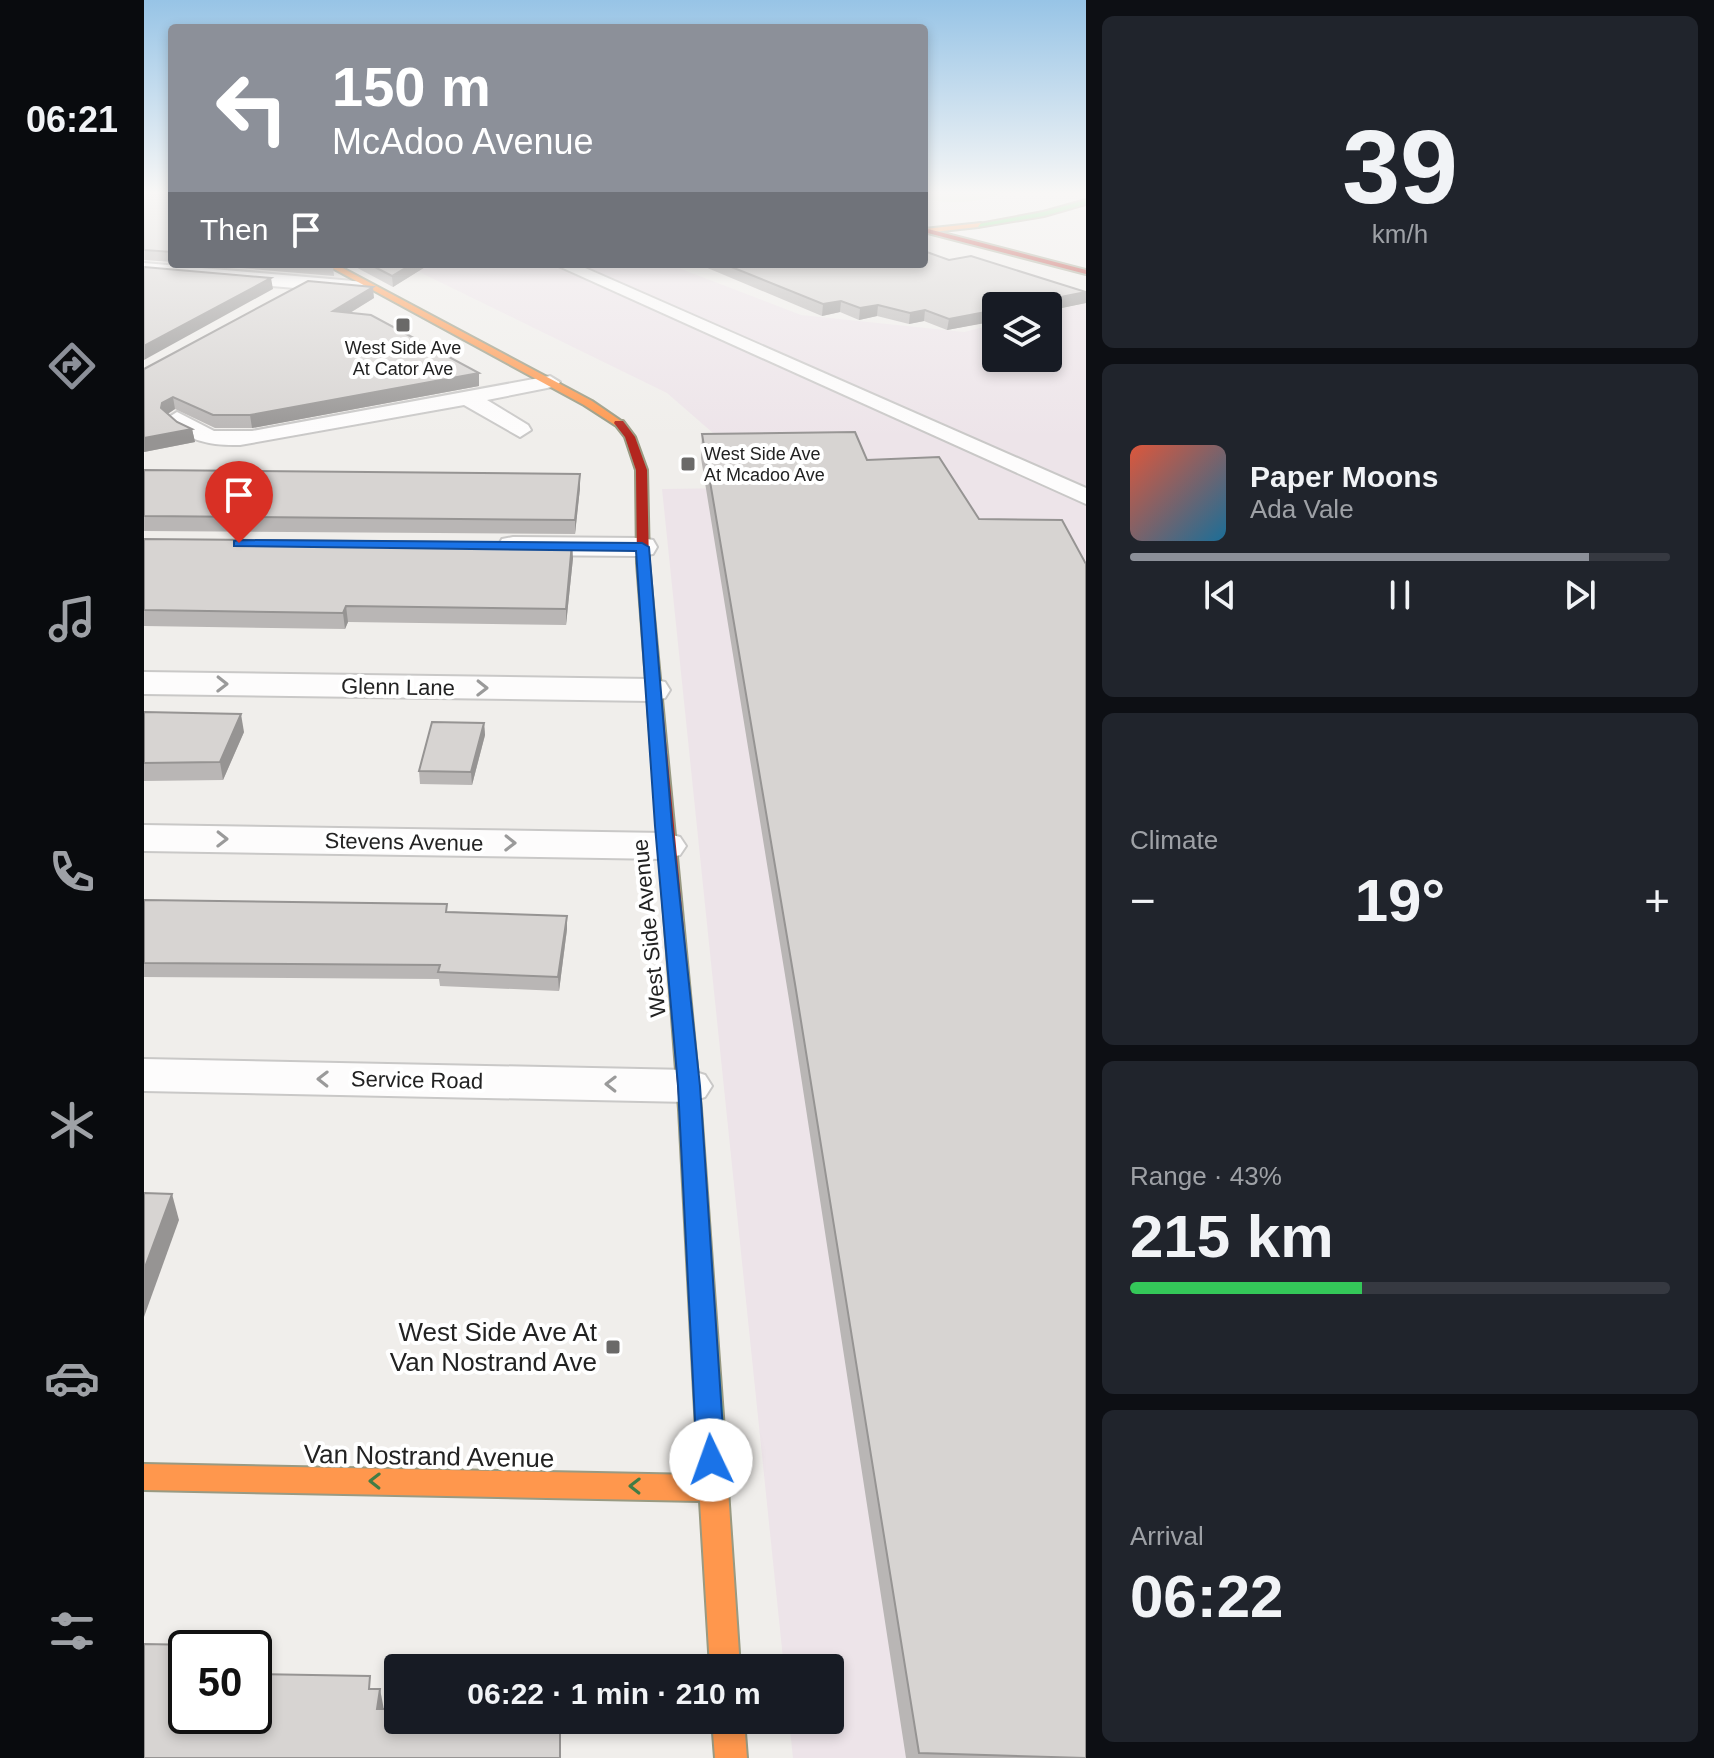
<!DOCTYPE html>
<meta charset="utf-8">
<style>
body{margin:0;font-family:Helvetica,sans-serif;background:#20242c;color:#f1f3f6;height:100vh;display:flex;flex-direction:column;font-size:30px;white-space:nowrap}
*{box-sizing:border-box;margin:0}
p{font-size:26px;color:#9ea1a6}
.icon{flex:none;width:44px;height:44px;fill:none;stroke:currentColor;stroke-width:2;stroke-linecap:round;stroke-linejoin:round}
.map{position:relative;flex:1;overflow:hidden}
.details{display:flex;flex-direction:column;gap:16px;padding:16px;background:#0d0f14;width:628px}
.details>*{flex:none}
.top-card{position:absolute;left:24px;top:24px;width:760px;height:244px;border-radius:8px;box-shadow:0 4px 12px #0003;background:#8c9099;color:#fff;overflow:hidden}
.buttons{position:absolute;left:838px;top:292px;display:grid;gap:16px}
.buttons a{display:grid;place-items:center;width:80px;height:80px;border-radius:8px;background:#171b24;box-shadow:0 4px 12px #0003;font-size:40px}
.speed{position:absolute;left:24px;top:1630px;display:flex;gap:16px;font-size:40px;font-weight:700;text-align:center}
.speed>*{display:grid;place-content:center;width:104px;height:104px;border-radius:50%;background:#171b24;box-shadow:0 4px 12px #0003;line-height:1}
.speed .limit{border:4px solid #111;border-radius:12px;background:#fff;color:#111}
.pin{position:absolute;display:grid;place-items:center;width:68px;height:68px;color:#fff;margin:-82px -34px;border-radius:50% 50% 50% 0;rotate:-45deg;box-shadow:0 0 8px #0007}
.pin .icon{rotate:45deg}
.me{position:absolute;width:88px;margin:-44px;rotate:357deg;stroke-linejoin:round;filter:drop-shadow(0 0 6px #0008)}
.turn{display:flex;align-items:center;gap:28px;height:168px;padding:0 32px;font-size:36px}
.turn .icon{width:104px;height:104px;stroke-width:2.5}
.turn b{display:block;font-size:56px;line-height:68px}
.then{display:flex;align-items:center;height:76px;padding:0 32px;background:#0003;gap:16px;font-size:30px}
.big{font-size:60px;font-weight:700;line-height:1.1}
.details .widget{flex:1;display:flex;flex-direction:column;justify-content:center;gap:12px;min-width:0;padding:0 28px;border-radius:12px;background:#20242c}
.details .dial{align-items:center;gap:0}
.dial b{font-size:104px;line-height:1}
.song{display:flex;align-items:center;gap:24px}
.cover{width:96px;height:96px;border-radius:12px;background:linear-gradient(135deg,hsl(10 70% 55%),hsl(200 70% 35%))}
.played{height:8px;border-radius:4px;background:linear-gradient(90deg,#8c9099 85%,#363941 85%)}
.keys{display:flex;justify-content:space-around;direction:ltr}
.heat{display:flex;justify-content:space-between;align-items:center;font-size:44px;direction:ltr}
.charge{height:12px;border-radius:6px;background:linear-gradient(90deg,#34c759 43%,#363941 0)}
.trip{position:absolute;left:240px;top:1654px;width:460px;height:80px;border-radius:8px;background:#171b24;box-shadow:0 4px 12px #0003;font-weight:700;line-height:80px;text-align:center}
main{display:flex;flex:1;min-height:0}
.tabs{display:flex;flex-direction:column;width:144px;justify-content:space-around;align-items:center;background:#090b0e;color:#9ea1a6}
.tabs .icon{width:56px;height:56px}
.tabs .active{color:#8c9099}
.tabs b{font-size:36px;color:#f1f3f6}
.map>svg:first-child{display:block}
.industrial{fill:#ede4e9}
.grass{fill:#ddeccb}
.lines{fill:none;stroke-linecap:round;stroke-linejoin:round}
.lane-casing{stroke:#c9c8c7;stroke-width:4}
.street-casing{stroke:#c9c8c7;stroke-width:4}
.fast-casing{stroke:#999a82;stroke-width:4}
.slow-casing{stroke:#999a82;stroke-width:4}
.jam-casing{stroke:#999a82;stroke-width:4}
.lane{fill:#fdfcfc;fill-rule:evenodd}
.street{fill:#fdfcfc;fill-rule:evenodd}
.fast{fill:#63d668;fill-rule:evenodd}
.slow{fill:#ff974d;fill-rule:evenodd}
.jam{fill:#b3261e;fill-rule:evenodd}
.wall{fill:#b9b6b5}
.shaded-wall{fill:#969493}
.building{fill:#d7d4d2;stroke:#969493;stroke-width:2}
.oneway{stroke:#9a9a9a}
.oneway2{stroke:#427c45}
.route{fill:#1a73e8;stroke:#114b97;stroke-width:2}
.poi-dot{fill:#6a6968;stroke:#fff;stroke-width:3}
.labels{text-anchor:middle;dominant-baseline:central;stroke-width:8;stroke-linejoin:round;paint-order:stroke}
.far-poi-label{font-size:18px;fill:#222;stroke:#fff}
.street-label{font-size:22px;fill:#222;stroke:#fff}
.near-poi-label{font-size:26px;fill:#222;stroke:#fff;text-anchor:end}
.near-street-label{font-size:26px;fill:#222;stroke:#fff}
</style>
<main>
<nav class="tabs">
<b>06:21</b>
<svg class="icon active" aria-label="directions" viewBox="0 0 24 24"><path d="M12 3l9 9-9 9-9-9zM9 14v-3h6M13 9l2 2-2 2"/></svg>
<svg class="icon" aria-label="music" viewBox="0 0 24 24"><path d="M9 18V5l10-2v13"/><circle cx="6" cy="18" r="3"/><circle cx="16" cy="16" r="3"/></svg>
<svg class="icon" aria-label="phone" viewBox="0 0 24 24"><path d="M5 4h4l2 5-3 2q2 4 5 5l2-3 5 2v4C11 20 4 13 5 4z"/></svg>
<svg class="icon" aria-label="climate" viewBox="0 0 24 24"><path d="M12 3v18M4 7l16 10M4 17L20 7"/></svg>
<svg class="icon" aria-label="car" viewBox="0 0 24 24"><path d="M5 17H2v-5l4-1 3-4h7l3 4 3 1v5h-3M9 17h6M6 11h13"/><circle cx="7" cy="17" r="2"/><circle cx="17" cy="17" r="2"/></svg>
<svg class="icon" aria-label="filters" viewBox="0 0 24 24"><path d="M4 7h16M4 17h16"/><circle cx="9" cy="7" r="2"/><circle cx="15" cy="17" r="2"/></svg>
</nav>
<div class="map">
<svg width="942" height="1758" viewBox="0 0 942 1758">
<rect width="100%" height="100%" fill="#f0eeeb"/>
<!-- industrial -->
<polygon class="industrial" points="259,264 524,264 657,315 820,332 852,324 852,358 904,358 904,312 942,303 942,1758 649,1758 645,1720 686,1720 686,1668 640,1668 518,489 590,488 569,433 523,393"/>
<!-- grass -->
<path class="grass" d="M780,192H862C836,202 808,206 780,198Z"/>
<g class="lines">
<defs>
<g id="lane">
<polygon points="410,264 432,264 942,488 942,504"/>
<path d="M406,376L416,382L413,386L343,400L384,425L387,430L376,437L320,405L96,445C70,446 39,441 22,419L33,412L70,431H108Z"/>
<polygon points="0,1059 545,1070 561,1075 568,1086 561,1097 545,1102 0,1091"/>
</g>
<g id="street">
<polygon points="0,263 221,282 231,288 221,294 0,275"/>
<polygon points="369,537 498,538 509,540 513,547 509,554 498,556 369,555 358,553 354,546 358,539"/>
<polygon points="0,672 508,679 521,682 526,690 521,698 508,701 0,694"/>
<polygon points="0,825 521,833 536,837 542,846 536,855 521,859 0,851"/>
</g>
<g id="fast">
<polygon points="942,200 942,204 900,216 834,227 830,225 899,212"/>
<polygon points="546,1101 554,1104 557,1109 580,1430 576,1438 566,1442 556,1438 552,1430 535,1109 538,1104"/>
</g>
<g id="slow">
<polygon points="837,223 834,227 780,233 780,229"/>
<polygon points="181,264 191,264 448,401 480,423 471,425 440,405"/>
<polygon points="566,1418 576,1422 580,1430 596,1668 566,1668 556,1501 0,1490 0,1464 555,1475 552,1430 556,1422"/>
<polygon points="568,1720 600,1720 603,1758 571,1758"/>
</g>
<g id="jam">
<polygon points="780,228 942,270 942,274 780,232"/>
<polygon points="471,421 479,421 491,437 503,470 505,563 557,1109 554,1114 546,1117 538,1114 535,1109 493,563 492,470 481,437 470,423"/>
</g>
</defs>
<!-- lane casing -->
<use href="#lane" class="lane-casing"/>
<!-- street casing -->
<use href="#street" class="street-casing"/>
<!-- fast casing -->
<use href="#fast" class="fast-casing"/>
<!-- slow casing -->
<use href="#slow" class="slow-casing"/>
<!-- jam casing -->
<use href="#jam" class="jam-casing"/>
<!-- lane -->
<use href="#lane" class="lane"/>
<!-- street -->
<use href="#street" class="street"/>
<!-- fast -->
<use href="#fast" class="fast"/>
<!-- slow -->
<use href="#slow" class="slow"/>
<!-- jam -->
<use href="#jam" class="jam"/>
</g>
<!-- wall -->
<g class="wall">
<polygon points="0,192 28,192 28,262 0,260"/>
<polygon points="49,264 187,264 189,265 190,276"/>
<polygon points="206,264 286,264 249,287"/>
<polygon points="554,264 644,264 651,267 655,265 654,264 780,264 942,303 803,330 780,321 765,324 733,316 715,320 696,312 678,316"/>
<polygon points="230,298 206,313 335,386 108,428 71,428 31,409 24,414 33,422 48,429 51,442 0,452 0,369"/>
<polygon points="558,434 942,1758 762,1758 648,1018 557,458"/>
<polygon points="0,470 436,488 431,534 0,531"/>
<polygon points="0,539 429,558 422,625 204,622 201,629 0,626"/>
<polygon points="0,712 100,732 79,780 0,781"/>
<polygon points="340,723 341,735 328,785 276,784 275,771"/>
<polygon points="0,900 423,916 423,929 415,991 296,986 295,979 0,977"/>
</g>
<!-- shaded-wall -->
<g class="shaded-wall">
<polygon points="268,264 286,264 249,287 248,276"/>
<polygon points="127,278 129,289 0,360 0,346"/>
<polygon points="229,287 230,298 191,322 189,311"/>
<polygon points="942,292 942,303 904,311 904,306 871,306"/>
<polygon points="697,301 696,312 678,316 679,304"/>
<polygon points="734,305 733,316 715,320 716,308"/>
<polygon points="781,310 780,321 765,324 766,313"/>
<polygon points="852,310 852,321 803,330 805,319"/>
<polygon points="335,373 335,386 108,428 106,415"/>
<polygon points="29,397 31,409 20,416 17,408 18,403"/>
<polygon points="48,429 51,442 0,452 0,438"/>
<polygon points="436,474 436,488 431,534 431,520"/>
<polygon points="428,543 429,558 422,625 422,609"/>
<polygon points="202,606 204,622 201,629 199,613"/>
<polygon points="97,714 100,732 79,780 76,762"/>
<polygon points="340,723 341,735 328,785 327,772"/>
<polygon points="423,916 423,929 415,991 414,977"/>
<polygon points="28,1194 35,1220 0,1317 0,1270"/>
<polygon points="236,1689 241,1715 233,1709"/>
</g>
<!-- building -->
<g class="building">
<polygon points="0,192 28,192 28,252 0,250"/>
<polygon points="780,251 805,260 827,256 942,292 871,306 852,306 852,310 805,319 781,310 766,313 734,305 716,308 697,301 679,304 580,264 644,264 651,267 656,264 780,264"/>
<polygon points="225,264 268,264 248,276"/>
<polygon points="0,267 127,278 0,346"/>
<polygon points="164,281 229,287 189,311 227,315 335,373 106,415 69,415 29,397 18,403 17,408 33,422 48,429 0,438 0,369"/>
<polygon points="711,432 723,460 795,457 835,519 918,520 942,564 942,1758 775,1753 651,984 558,434"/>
<polygon points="0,470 436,474 431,520 0,516"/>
<polygon points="0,539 428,543 422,609 202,606 199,613 0,610"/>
<polygon points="0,712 97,714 76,762 0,763"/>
<polygon points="288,722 340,723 327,772 275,771"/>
<polygon points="0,900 303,904 302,912 423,916 414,977 294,972 296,965 0,963"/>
<polygon points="0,1193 28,1194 0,1270"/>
<polygon points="0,1644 53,1645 52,1648 42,1648 42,1716 110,1716 110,1674 226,1676 225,1689 236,1689 233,1709 254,1709 254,1720 362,1720 362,1723 416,1721 416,1758 0,1758"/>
</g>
<!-- one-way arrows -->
<defs><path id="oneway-chevron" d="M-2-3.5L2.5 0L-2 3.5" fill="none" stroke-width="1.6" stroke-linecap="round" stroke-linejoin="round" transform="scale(2)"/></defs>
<g class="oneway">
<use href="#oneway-chevron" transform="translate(78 684) rotate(1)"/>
<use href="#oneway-chevron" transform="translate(338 688) rotate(1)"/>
<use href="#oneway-chevron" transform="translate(78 839) rotate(1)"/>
<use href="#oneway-chevron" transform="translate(366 843) rotate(1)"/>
<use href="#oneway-chevron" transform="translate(179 1079) rotate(-179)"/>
<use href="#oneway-chevron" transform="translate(467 1084) rotate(-179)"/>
</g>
<g class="oneway2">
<use href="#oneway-chevron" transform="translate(231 1481) rotate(-179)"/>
<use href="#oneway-chevron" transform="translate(491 1486) rotate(-179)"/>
</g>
<!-- sky -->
<linearGradient id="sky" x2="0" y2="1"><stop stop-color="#97c4e6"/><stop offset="0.44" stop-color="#f8f7f6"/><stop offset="1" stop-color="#f8f7f6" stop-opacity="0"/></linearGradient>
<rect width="942" height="438" fill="url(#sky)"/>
<!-- route -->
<polygon class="route" points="95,540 498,543 505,547 528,826 556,1086 581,1460 577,1469 567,1472 557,1469 553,1460 534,1086 511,826 492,551 90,546 90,541"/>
<!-- markers -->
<g class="poi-dot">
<rect x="251" y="317" width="16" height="16" rx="4"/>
<rect x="536" y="456" width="16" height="16" rx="4"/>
<rect x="461" y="1339" width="16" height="16" rx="4"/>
</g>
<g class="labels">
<!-- far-poi labels -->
<g class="far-poi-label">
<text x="259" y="348">West Side Ave<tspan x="259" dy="21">At Cator Ave</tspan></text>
<text x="560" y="454" text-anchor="start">West Side Ave<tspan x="560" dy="21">At Mcadoo Ave</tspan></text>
</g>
<!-- street labels -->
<g class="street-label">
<text transform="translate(254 687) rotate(1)">Glenn Lane</text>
<text transform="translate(260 842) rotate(1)">Stevens Avenue</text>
<text transform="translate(505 928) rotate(-96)">West Side Avenue</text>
<text transform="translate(273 1080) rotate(1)">Service Road</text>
</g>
<!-- near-poi labels -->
<g class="near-poi-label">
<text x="453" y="1332">West Side Ave At<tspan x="453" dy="30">Van Nostrand Ave</tspan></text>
</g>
<!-- near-street labels -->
<g class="near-street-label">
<text transform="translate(285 1456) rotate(1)">Van Nostrand Avenue</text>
</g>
</g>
</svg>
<div class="buttons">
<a><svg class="icon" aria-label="layers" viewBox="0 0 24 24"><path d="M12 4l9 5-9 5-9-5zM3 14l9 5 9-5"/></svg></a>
</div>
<div class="speed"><div class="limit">50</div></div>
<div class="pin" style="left:95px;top:543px;background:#d93025"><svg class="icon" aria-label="arrive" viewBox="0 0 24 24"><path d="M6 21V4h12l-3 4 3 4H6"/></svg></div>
<svg class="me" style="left:567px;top:1460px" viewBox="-20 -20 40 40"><circle r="19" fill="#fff"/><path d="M0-13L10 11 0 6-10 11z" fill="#1a73e8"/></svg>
<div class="trip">06:22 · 1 min · 210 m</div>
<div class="top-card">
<div class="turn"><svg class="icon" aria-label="left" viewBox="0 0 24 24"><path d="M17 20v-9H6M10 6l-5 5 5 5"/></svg><div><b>150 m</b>McAdoo Avenue</div></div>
<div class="then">Then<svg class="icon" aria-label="arrive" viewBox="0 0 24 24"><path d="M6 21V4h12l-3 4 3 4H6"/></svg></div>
</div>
</div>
<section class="details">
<div class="widget dial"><b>39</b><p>km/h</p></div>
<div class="widget">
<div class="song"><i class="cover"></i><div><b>Paper Moons</b><p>Ada Vale</p></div></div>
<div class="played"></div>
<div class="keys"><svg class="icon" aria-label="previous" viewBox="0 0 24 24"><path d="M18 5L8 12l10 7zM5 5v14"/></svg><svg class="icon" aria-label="pause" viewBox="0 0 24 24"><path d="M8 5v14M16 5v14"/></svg><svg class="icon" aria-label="next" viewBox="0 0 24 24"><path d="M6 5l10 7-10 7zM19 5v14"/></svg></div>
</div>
<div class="widget"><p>Climate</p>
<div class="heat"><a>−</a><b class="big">19°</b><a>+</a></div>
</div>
<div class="widget"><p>Range · 43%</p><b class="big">215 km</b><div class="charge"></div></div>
<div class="widget"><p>Arrival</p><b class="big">06:22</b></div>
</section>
</main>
